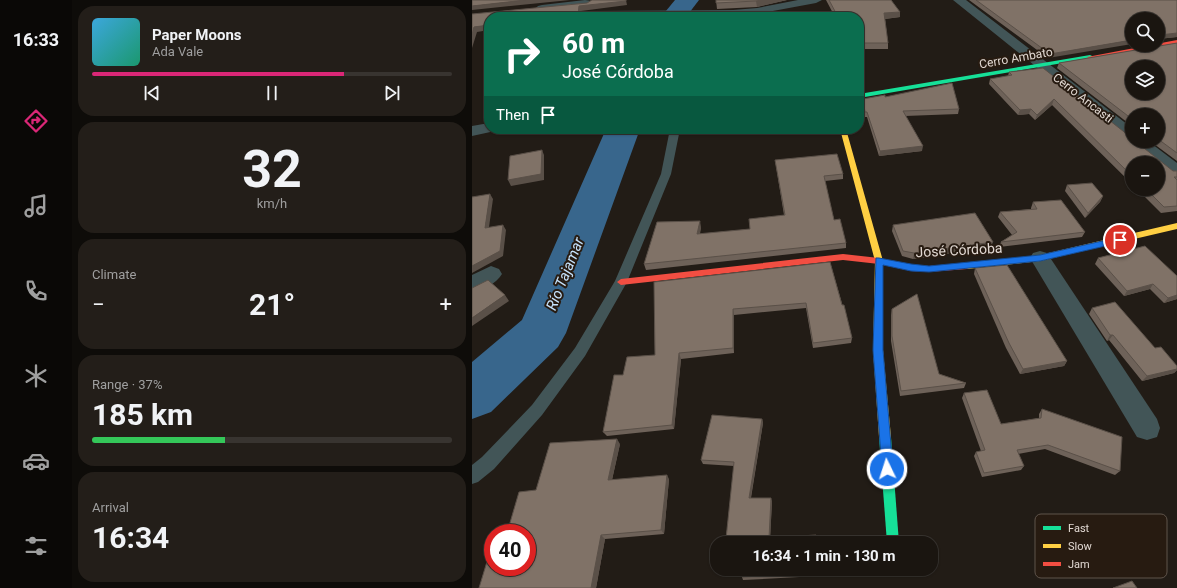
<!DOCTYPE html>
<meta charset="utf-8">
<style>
body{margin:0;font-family:Roboto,sans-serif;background:#231e19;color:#f1f3f6;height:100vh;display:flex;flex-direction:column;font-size:15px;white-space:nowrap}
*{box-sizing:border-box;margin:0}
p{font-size:13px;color:#9f9f9f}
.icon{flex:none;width:22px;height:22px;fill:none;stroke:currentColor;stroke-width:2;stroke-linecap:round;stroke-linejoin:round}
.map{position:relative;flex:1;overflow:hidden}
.sheet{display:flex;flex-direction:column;gap:6px;padding:6px;background:#0e0c09;width:400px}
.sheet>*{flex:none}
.guide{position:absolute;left:12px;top:12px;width:380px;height:122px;border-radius:16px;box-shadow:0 1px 3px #0004,0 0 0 1px #383430;background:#0b6e4f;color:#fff;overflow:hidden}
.tools{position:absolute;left:653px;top:12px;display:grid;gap:8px}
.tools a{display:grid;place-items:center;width:40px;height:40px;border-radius:50%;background:#1a1510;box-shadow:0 1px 3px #0004,0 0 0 1px #383430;font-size:20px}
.speed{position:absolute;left:12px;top:524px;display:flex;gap:8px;font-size:20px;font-weight:700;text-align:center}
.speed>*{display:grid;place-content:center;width:52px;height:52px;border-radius:50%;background:#1a1510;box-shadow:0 1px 3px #0004,0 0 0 1px #383430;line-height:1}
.speed .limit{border:6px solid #d22;background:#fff;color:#111}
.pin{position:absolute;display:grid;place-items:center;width:34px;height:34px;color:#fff;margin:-17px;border:2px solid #fff;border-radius:50%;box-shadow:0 1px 4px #0007}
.me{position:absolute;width:44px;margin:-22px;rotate:356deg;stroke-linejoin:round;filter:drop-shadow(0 0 3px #0008)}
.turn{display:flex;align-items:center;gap:14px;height:84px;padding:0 12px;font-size:18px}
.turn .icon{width:52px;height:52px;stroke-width:2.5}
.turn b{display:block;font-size:28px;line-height:34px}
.then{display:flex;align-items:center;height:38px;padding:0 12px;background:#0003;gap:8px;font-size:15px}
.big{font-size:30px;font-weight:700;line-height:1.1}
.sheet .tile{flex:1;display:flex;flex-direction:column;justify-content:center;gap:6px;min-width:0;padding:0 14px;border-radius:16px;background:#231e19}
.sheet .dial{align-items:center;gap:0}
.dial b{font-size:52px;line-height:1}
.song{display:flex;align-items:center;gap:12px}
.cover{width:48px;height:48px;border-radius:6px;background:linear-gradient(135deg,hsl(200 70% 55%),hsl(160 70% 35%))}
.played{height:4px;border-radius:2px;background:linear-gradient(90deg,#db2777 70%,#383430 70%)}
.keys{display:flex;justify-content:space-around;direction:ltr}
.heat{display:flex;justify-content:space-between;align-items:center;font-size:22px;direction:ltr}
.charge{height:6px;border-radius:3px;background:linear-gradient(90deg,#34c759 37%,#383430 0)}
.trip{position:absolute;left:238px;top:536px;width:228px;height:40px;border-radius:16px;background:#1a1510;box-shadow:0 1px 3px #0004,0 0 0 1px #383430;font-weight:700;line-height:40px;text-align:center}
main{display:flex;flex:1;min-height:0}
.menu{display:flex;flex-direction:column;width:72px;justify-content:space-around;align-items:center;background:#0a0806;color:#9f9f9f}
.menu .icon{width:28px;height:28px}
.menu .current{color:#db2777}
.menu b{font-size:18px;color:#f1f3f6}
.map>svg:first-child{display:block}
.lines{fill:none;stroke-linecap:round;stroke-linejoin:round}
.river{fill:#38668c;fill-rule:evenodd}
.lane{fill:#425557;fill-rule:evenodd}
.street{fill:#425557;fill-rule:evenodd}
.fast{fill:#16e098;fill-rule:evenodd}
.slow{fill:#ffcf43;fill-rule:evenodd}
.jam{fill:#f24e42;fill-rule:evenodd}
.wall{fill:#6e6259}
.shaded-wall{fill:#5a5048}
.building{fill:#807267;stroke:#5a5048;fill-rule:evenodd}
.route{fill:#1a73e8;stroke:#114b97}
.labels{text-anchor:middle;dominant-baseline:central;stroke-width:4;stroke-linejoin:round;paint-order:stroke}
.far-street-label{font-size:12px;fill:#e1d8d2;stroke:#271b11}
.street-label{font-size:14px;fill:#e1d8d2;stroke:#271b11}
.water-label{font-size:15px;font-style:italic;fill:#c6e3fd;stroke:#271b11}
.key{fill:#271b11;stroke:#5f544b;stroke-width:1}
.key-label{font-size:11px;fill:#e1d8d2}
</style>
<main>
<nav class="menu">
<b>16:33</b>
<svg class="icon current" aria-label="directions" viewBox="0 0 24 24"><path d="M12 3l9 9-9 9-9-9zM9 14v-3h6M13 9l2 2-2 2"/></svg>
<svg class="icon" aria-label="music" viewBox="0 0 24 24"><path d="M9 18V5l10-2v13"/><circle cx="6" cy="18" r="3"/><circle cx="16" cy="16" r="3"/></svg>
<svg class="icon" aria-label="phone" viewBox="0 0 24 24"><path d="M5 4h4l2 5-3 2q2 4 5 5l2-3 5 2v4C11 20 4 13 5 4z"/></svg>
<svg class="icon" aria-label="climate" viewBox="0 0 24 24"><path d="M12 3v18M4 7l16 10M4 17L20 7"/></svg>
<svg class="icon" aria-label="car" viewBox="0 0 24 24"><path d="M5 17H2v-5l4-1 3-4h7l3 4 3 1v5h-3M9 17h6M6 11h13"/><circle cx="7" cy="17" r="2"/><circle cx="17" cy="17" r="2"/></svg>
<svg class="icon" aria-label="filters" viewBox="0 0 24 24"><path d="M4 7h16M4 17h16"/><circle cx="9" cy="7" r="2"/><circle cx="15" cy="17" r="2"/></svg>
</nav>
<section class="sheet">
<div class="tile">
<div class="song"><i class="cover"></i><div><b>Paper Moons</b><p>Ada Vale</p></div></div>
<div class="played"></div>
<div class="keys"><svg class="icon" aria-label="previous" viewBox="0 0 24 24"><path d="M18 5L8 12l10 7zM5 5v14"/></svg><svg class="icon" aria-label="pause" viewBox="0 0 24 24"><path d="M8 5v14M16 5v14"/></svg><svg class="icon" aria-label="next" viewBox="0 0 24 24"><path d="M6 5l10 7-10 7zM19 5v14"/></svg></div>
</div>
<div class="tile dial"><b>32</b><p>km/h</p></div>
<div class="tile"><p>Climate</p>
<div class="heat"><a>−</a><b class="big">21°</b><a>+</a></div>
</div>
<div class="tile"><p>Range · 37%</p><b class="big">185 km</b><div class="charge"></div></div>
<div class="tile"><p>Arrival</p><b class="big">16:34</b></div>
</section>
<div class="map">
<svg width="705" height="588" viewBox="0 0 705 588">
<rect width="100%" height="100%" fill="#221c16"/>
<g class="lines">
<!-- river -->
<g class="river">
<polygon points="203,0 227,0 214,17 189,17"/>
<polygon points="134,129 168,129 94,333 86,347 19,412 0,419 0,362 50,320"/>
</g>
<!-- lane -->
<polygon class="lane" points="198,129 208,129 199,174 155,282 113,356 70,415 22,469 6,482 0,484 0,465 10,457 60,405 103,348 143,281 189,174"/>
<!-- street -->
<g class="street">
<polygon points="113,0 120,1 122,3 116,6 70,11 66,10 64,8 66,6 70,5"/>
<polygon points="326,0 350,0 344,3 285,14 261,16 115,17 111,14 113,12 117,11 261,10 285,8"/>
<polygon points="481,0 494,0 660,128 660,141 676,141 705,163 705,176 699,175 686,165 686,163 684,163 660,144 658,140 654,139"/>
<polygon points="17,123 17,129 24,129 23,131 0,136 0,126"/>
<polygon points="568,251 575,253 685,419 688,428 685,437 675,440 665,437 558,258 561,253"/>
<path d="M19,266L27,269L30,274C24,284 11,290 0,293V275Z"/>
</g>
<!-- fast -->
<g class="fast">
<polygon points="618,55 620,56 620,58 387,98 387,94"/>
<polygon points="413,432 417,433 419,437 427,543 415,543 407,437 409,433"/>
</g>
<!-- slow -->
<g class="slow">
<polygon points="368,129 374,129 411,261 411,350 419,437 417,441 413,442 409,441 407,437 401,350 403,261"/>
<polygon points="705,223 705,229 568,261 495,269 491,266 495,263 568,255"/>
</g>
<!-- jam -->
<g class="jam">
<polygon points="705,40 705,44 618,59 615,57"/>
<polygon points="371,254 407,258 439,265 457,266 495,263 499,266 495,269 457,272 439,271 407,264 371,260 149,285 145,282 149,279"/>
</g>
</g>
<!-- wall -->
<g class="wall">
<polygon points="244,0 315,0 285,7 245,9"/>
<polygon points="354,0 419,0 428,17 413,19 416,43 416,49 387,49 387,17 363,17"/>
<polygon points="497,0 705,0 705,37 686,39 686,40 686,19 576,58"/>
<polygon points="705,43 705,161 678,141 686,141 686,115 660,115 660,126 585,68 587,63"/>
<polygon points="537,72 656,135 660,141 701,171 705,171 705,211 689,213 665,189 686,189 660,163 660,184 580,105 563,120 557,114 546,115 517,84 518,79 536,76"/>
<polygon points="413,97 487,109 486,114 433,116 450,151 407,156 395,117 393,117 391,104 391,99"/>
<polygon points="303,160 371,174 371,179 353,181 362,220 374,243 374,248 174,270 172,264 229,227 228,234 278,229 312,215"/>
<polygon points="595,185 631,196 628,202 613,218 593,191"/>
<polygon points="561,202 613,232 610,237 527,247 529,242 540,235 526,217 528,212 559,209 559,208"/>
<polygon points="421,225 519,247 441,259 430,256 420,231"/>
<polygon points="673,246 705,299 692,303 678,289 652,296 623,264 626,258"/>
<polygon points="358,262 380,338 379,343 341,348 334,308 262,315 262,353 209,359 202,429 135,436 131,432 151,375 183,355 182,282"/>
<polygon points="503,268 595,361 592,366 548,374 534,348 502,274"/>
<polygon points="620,308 683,348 705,366 705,370 702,373 670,381 637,340 635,341 617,314"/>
<polygon points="420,309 467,374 494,383 492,388 428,396 419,341 419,315"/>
<polygon points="492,393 529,424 567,418 567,414 570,409 648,471 643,475 573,449 546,454 552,466 549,470 510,477 502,456 504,452 509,451 490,398"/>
<polygon points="290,419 291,423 279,498 300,501 298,538 271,542 256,542 254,539 262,466 231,464 229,460"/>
<polygon points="148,444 140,480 197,479 192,534 133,539 124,588 7,588 55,567"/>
<polygon points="346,569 346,576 271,580 270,577"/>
</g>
<!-- shaded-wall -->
<g class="shaded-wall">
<polygon points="54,0 98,0 0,10 0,6"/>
<polygon points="154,0 155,5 109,11 108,17 106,17 107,6"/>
<polygon points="289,0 315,0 285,7 284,1"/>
<polygon points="428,12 428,17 412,19 412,13"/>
<polygon points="17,25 17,30 5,32 0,48 0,35 2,27"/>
<polygon points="705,33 705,37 686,39 688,35"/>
<polygon points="660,40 660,44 576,58 578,54"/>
<polygon points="582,99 580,105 563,120 565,115"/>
<polygon points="559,109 557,114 546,115 548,110"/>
<polygon points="451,146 450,151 407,156 408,151"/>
<polygon points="70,150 72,155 72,180 39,186 36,180"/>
<polygon points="18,194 21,199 16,234 13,228"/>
<polygon points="631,196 628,202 613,218 616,213"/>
<polygon points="228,221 229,227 226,240 225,234"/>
<polygon points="31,225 34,230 31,256 0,273 0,266"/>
<polygon points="521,242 519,247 441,259 442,253"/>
<polygon points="681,284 678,289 652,296 655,291"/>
<polygon points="33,295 37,301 0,326 0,318"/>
<polygon points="705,295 705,299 692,303 696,298"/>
<polygon points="261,309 262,315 262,353 261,348"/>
<polygon points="638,335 641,335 637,340 635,341"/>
<polygon points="207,353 209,359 202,429 200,425"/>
<polygon points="595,361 592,366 548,374 551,369"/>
<polygon points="705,369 705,370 702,373 670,381 675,376"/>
<polygon points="290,419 291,423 278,502 277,498"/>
<polygon points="145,439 148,444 139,484 136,480"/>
<polygon points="195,475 197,479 192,534 189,530"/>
<polygon points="299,498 300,501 298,542 297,538"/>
<polygon points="129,535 133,539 124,588 119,588"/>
</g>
<!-- building -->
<g class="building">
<polygon points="0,0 54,0 0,6"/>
<polygon points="120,0 154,0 154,1 107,6 106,17 17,17 17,25 2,27 0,35 0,14 115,3"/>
<polygon points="244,0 289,0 284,1 244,3"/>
<polygon points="357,0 419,0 428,12 412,13 416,43 387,43 387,17 382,17 382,14 365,15"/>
<polygon points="504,0 705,0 705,33 688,35 687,39 686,39 686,19 660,19 660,40 578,54"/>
<path d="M705,43V153L686,139V115H660V119L587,63ZM660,67H686V93H660Z"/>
<polygon points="571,68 656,135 660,136 660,141 663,141 701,171 705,171 705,177 702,177 705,180 705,206 692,207 674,189 686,189 686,163 660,163 660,176 582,99 565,115 559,109 548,110 518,79 540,75 537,72"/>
<polygon points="480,83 487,109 431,111 451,146 408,151 395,112 393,112 391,99 413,95 413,97"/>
<polygon points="70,150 69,174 36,180 38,156"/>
<polygon points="365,154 371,174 352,176 362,220 368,219 374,243 172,264 185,222 228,221 225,234 278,229 277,219 313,215 303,160"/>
<polygon points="620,183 631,196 616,213 595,185"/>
<polygon points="18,194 13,228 31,225 28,251 0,266 0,197"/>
<polygon points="589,200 613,232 529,242 545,232 528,212 565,209 561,202"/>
<polygon points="503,213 521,242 442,253 431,251 421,225"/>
<polygon points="673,246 705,276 705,295 696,298 681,284 655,291 626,258"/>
<polygon points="358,262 370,305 372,305 380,338 341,343 334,303 261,309 261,348 207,353 200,425 131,432 142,375 151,375 155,357 183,355 182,282"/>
<polygon points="535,265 595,361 551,369 537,343 503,268"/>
<polygon points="16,280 33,295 0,318 0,288"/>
<polygon points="445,294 467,374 494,383 429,391 420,336 420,309"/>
<polygon points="643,302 683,348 689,347 705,366 705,369 675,376 641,335 638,335 620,308"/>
<polygon points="515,390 529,424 569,418 570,409 650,437 648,471 576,445 545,450 552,466 512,473 504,452 513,450 492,393"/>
<polygon points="240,415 290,419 277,498 299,498 297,538 344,535 345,543 271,543 272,538 254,539 262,462 229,460"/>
<polygon points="145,439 136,480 195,475 189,530 129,535 119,588 7,588 17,555 21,555 21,567 55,567 55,533 35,533 47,492 64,490 78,443"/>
<polygon points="270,569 346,569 346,573 270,577"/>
<polygon points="660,581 665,588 641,588"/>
</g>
<!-- route -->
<polygon class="route" points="648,237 651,238 653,240 651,242 568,261 457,272 439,271 411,265 411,350 421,469 420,473 415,475 411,473 410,469 401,350 404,258 407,258 439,264 457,266 568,255"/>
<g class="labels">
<!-- far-street labels -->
<g class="far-street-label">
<text transform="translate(544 58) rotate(-10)">Cerro Ambato</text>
<text transform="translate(611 98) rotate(38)">Cerro Ancasti</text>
</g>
<!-- street labels -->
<g class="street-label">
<text transform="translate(487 250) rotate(-3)">José Córdoba</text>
</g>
<!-- water labels -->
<g class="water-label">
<text transform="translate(93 274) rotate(-68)">Río Tajamar</text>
</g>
</g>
<!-- legend -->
<rect x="563" y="514" width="132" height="64" rx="6" class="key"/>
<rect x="571" y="526" width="18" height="4" fill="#16e098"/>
<rect x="571" y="544" width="18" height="4" fill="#ffcf43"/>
<rect x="571" y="562" width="18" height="4" fill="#f24e42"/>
<g class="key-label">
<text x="596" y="532">Fast</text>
<text x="596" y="550">Slow</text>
<text x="596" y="568">Jam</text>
</g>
</svg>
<div class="tools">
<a><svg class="icon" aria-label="search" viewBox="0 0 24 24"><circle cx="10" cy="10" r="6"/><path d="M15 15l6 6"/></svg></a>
<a><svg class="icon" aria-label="layers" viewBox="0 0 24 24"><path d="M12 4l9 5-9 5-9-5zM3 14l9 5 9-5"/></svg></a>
<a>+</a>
<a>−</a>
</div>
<div class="speed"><div class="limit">40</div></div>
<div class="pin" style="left:648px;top:240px;background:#d93025"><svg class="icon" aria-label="arrive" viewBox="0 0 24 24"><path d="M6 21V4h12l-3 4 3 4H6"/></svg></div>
<svg class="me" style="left:415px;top:469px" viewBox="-20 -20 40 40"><circle r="17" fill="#1a73e8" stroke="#fff" stroke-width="3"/><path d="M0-11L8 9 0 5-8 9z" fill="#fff"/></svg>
<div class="trip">16:34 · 1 min · 130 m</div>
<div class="guide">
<div class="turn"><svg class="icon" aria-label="right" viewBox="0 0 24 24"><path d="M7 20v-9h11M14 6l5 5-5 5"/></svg><div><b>60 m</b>José Córdoba</div></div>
<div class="then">Then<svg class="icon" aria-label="arrive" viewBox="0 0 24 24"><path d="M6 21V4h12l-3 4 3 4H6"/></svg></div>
</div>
</div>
</main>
